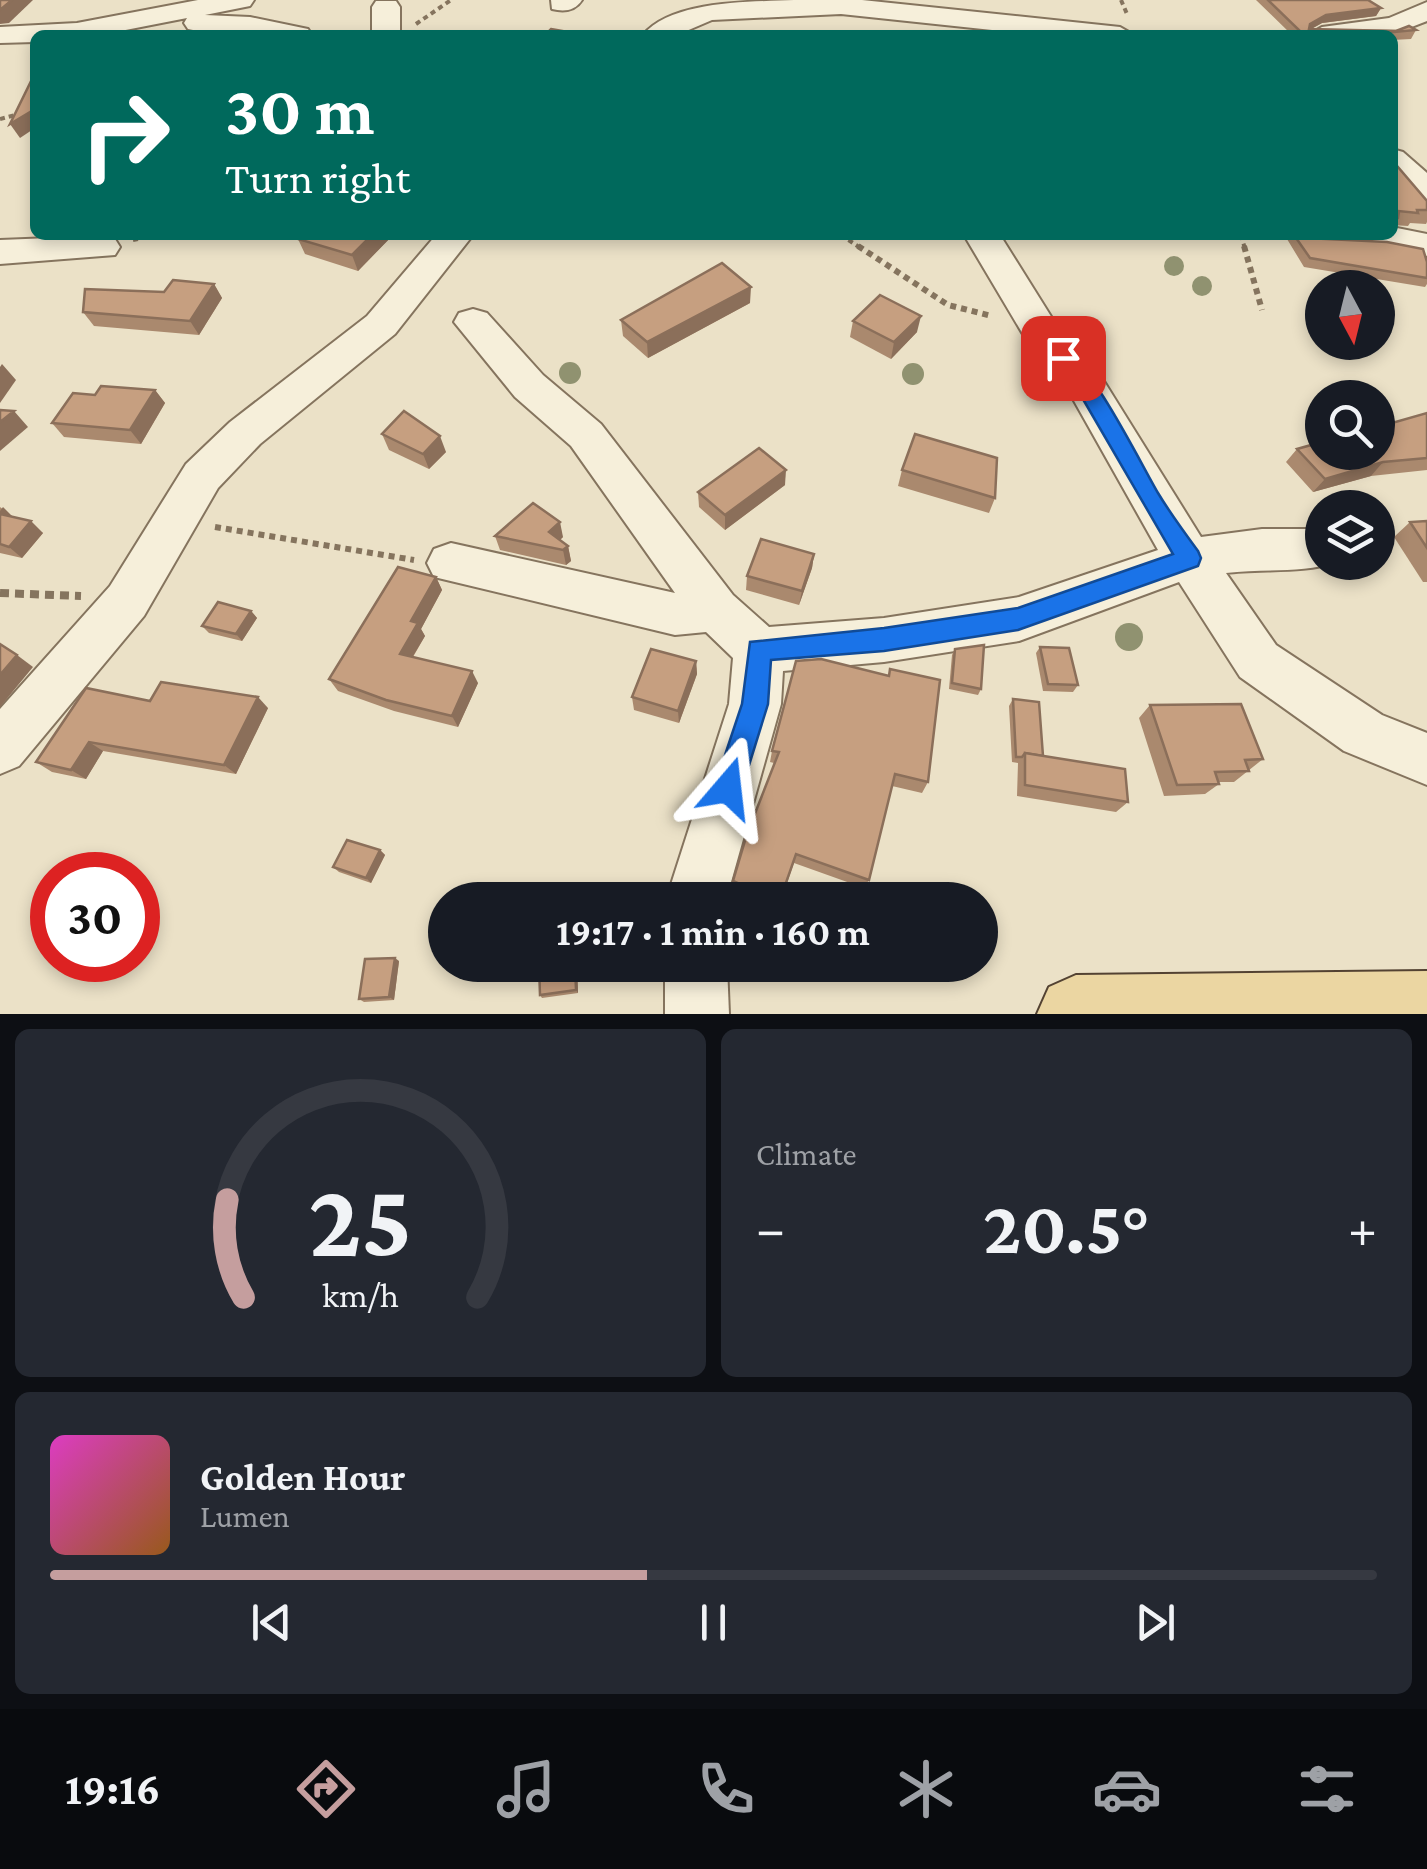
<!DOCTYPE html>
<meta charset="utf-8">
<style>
body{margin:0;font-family:"Crimson Pro",serif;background:#242831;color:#f1f3f6;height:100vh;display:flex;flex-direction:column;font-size:38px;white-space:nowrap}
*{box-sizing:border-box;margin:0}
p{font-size:32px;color:#9ea1a6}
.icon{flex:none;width:55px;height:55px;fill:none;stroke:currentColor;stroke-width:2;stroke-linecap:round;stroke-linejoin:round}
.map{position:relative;height:1014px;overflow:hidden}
.sheet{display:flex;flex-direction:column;gap:15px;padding:15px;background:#0d0f14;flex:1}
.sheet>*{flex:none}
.guide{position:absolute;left:30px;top:30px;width:1368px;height:210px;border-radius:15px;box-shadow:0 5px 15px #0003;background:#00695c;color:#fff;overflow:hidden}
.needle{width:65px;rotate:173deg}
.fabs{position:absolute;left:1305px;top:270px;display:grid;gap:20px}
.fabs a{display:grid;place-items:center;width:90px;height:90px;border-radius:50%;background:#171b24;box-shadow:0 5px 15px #0003;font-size:50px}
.speed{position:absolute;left:30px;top:852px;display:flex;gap:20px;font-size:50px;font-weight:700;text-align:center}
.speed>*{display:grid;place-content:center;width:130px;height:130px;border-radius:50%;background:#171b24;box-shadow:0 5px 15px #0003;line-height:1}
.speed .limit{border:15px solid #d22;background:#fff;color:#111}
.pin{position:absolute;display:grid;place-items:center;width:85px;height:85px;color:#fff;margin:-42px;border-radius:20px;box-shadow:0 5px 15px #0006}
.me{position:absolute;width:110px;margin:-55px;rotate:17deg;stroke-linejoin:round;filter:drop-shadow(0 0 8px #0008)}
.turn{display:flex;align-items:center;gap:35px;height:210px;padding:0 30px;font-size:45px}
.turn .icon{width:130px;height:130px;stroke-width:2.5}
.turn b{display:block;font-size:70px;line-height:85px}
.big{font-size:75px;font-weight:700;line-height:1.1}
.sheet .card{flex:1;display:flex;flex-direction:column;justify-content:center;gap:15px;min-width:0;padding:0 35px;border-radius:15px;background:#242831}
.sheet .dial{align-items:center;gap:0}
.dial svg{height:260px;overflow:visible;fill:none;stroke:#363941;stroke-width:7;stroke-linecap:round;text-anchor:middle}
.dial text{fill:#f1f3f6;stroke:none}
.song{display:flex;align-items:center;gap:30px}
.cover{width:120px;height:120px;border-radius:15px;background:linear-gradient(135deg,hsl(310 70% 55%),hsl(30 70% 35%))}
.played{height:10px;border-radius:5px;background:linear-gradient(90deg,#c59e9e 45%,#363941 45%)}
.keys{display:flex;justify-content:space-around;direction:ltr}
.heat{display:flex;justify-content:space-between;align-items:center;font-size:55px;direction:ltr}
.sheet .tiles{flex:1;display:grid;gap:15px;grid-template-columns:1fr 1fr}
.card:last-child{grid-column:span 2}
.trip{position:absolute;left:428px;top:882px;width:570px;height:100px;border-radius:50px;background:#171b24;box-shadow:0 5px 15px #0003;font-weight:700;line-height:100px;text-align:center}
.dock{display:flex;height:160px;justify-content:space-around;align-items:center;background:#090b0e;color:#9ea1a6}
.dock .icon{width:70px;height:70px}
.dock .active{color:#c59e9e}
.dock b{font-size:45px;color:#f1f3f6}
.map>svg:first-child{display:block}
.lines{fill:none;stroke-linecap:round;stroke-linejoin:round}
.minor-casing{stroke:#85745e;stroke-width:4}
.major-casing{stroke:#534232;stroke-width:4}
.path-far2{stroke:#85745e;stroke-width:4;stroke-dasharray:5 4;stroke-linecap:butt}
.path-far1{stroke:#85745e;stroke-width:6;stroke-dasharray:6 5;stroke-linecap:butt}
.path{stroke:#85745e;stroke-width:8;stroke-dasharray:9 6;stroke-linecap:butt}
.minor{fill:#f6efda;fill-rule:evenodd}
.major{fill:#ebd6a2;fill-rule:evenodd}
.tree{fill:#909270}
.wall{fill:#aa896e}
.shaded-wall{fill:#8b6f5a}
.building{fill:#c69f80;stroke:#8b6f5a;stroke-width:2.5}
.route{fill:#1a73e8;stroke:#114b97;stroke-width:2.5}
</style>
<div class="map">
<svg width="1427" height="1014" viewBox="0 0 1427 1014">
<rect width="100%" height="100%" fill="#ebe1c7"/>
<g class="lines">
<defs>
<g id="minor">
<polygon points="198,0 254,0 250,6 205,15 250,17 308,29 312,35 198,31 188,29 184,23 187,18 100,35 35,35 35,42 0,43 0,27 77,23"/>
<path d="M551,0H582C575,11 564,12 552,9Z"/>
<path d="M794,0H862L1120,27L1134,35H1040L841,14L712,20L677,35H643C672,0 751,2 794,0Z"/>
<polygon points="376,1 396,1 400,7 400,35 372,35 372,7"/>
<polygon points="1427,2 1427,21 1391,35 1308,35 1322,27 1389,18"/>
<polygon points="1392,149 1403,152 1427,173 1427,201 1415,198 1392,177"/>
<polygon points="1392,227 1427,234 1427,256 1381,247 1302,243 1296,235 1392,235"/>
<polygon points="436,235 473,235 395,334 260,444 218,488 144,616 19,766 0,774 0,709 110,586 186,464 230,422 367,316"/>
<path d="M964,235H1000L1052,318L1102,378L1201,537L1262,529H1322V562H1336C1303,574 1261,568 1226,573L1276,645L1382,715L1427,733V785L1344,751L1240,677L1179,582L1019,641L884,662L783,671L781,704L726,900H666L729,704L733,658L706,632L675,635L434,577L427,563L434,549L451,543L675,593L571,446L515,397L454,322L459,313L473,309L487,313L543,375L601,424L733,595L769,627L884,618L1019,597L1158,550L1073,399L1024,336Z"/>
<polygon points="102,236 115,239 120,247 115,255 0,264 0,240"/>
<polygon points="665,965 727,965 729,1014 665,1014"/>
</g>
<polygon id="major" points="1427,971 1427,1014 1037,1014 1049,987 1076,975"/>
</defs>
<!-- minor casing -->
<use href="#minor" class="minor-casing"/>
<!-- major casing -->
<use href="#major" class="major-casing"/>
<!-- path-far2 -->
<g class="path-far2">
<polyline points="1121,0 1127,14"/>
<polyline points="416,24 451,0"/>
<polyline points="0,119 35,110"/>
<polyline points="841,235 862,249"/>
<polyline points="1241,235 1245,249"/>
<polyline points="133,240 156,235"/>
</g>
<!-- path-far1 -->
<g class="path-far1">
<polyline points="858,246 948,305 992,316"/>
<polyline points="1244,246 1262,310"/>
<polyline points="215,527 414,560"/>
</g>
<!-- path -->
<polyline class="path" points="0,593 81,596"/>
<!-- minor -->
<use href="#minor" class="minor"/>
<!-- major -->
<use href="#major" class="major"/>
</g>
<!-- trees -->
<g class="tree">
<circle cx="1174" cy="266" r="10"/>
<circle cx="1202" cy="286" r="10"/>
<circle cx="570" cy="373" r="11"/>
<circle cx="913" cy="374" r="11"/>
<circle cx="1129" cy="637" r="14"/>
</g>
<!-- wall -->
<g class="wall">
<polygon points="1256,0 1368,0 1381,8 1376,16 1322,23 1311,29 1416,30 1411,39 1392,40 1392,35 1292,35"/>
<polygon points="1392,160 1427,201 1427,222 1426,224 1410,223 1408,226 1392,225"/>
<polygon points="300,235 393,235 358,271 305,254 298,239 302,235"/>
<polygon points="1289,235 1304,235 1307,238 1427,262 1427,284 1425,287 1304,267 1287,239"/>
<polygon points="214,284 222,298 199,335 94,326 83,312 164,292"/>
<polygon points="750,303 648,358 623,336 621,320"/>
<polygon points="853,321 917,332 891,359 850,337"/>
<polygon points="155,390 165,403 141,444 64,437 52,423 95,395"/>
<polygon points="1427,413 1427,470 1371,476 1313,492 1286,462 1297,449"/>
<polygon points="382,434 446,452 429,469 389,450"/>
<polygon points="902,470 995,498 989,513 898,486"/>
<polygon points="785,485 725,530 699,507 698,492"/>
<polygon points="0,507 13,517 43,533 22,558 0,553"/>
<polygon points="1427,521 1427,582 1423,582 1394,537 1410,522"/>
<polygon points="495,536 563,537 560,540 568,546 571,561 566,565 500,550"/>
<polygon points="814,554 812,568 799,605 746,590 747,576"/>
<polygon points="436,577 442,590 421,629 425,636 413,657 478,683 458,727 394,711 338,691 329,679"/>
<polygon points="251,611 257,618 242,641 209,633 202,626"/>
<polygon points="1040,647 1078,685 1073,692 1043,691 1036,653"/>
<polygon points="955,649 981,689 978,695 949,689 952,655"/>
<polygon points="696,661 697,674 679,723 634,710 632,697"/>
<polygon points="890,669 928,782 922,793 892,786 869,880 864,888 794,863 781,900 756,900 733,890 733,881 774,763 770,762 772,751 888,676"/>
<polygon points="1013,699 1043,756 1128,802 1116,812 1017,796 1018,763 1012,762 1009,706"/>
<polygon points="150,701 268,708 236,774 103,751 86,779 52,772 36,762"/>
<polygon points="1150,705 1263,759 1234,782 1218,782 1219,784 1205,794 1164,796 1139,718"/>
<polygon points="380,850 385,855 371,883 339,872 333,867"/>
<polygon points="399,961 394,1000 364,1002 359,999"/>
<polygon points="577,965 578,993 542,998 540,995"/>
</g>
<!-- shaded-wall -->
<g class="shaded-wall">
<polygon points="12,0 33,0 9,23 0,24 0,10"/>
<polygon points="1381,8 1376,16 1322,23 1306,32 1310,24 1326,15"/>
<polygon points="35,109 35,128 20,138 10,124"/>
<polygon points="372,235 393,235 358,271 352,255"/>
<polygon points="214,284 222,298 199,335 190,321"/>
<polygon points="751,287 750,303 648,358 647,342"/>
<polygon points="921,316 917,332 891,359 894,342"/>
<polygon points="2,364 16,380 0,403 0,367"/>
<polygon points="155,390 165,403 141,444 130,430"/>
<polygon points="14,411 28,427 0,451 0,422"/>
<polygon points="440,436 446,452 429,469 423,454"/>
<polygon points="1383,462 1371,476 1313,492 1325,479"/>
<polygon points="786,470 785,485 725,530 725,515"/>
<polygon points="3,507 15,519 0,516 0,511"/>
<polygon points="31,521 43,533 22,558 9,547"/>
<polygon points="560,522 563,537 552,547 549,532"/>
<polygon points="568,546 571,561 566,565 563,550"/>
<polygon points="814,554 812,568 799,605 802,591"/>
<polygon points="436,577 442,590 421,629 425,636 407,666 400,654 411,621"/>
<polygon points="251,611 257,618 242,641 236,634"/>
<polygon points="17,655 33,667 0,707 0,675"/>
<polygon points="696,661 697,674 679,723 678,711"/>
<polygon points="472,671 478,683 458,727 452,716"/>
<polygon points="258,697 268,708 236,774 224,765"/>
<polygon points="89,742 103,751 86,779 71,770"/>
<polygon points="380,850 385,855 371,883 366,878"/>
<polygon points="395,958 399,961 394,1000 389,997"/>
<polygon points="575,965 577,965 578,993 576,990"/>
</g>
<!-- building -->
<g class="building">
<polygon points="0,0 12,0 0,10"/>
<polygon points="1268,0 1368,0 1381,8 1326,15 1310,24 1309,29 1396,31 1409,26 1416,30 1363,35 1304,35"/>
<polygon points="551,29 585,35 545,35"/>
<polygon points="35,73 35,109 10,124"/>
<polygon points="1392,160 1427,201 1427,210 1417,210 1418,213 1399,211 1398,218 1392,218"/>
<polygon points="302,235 372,235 352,255 298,239"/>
<polygon points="1294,235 1304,235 1307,238 1387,242 1423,249 1427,262 1427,278 1310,258"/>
<polygon points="722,263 751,287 647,342 621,320"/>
<polygon points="173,280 214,284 190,321 83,312 85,289 164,292"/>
<polygon points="880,295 921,316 894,342 853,321"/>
<polygon points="101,386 155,390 130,430 52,423 73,393 95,395"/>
<polygon points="0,410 14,411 0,422"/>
<polygon points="404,411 440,436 423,454 382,434"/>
<polygon points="1427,413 1427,458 1383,462 1325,479 1297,449 1322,442 1322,452 1378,452 1378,427"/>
<polygon points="915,434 997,458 995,498 902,470"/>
<polygon points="759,448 786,470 725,515 698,492"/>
<polygon points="533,503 560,522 549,532 568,546 563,550 495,536"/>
<polygon points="0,514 31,521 9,547 0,544"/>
<polygon points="1427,521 1427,548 1410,522"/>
<polygon points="761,539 814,554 802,591 747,576"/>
<polygon points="398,567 436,577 411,621 418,623 400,654 472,671 452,716 386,700 329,679"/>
<polygon points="218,602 251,611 236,634 202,626"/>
<polygon points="0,644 17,655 0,675"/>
<polygon points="984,645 981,689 952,683 955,649"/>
<polygon points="1040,647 1069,648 1078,685 1048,684"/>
<polygon points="651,649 696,661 678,711 632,697"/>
<polygon points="821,659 889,676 890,669 940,680 928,782 895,774 869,880 796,854 780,900 776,900 733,881 747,834 779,752 772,751 796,661"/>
<polygon points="161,682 258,697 224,765 89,742 71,770 36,762 86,688 150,701"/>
<polygon points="1013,699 1039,702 1043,756 1025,753 1022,757 1016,757"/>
<polygon points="1241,704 1263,759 1245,760 1249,771 1215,772 1219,784 1177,785 1150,705"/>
<polygon points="1025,753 1125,769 1128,802 1025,785"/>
<polygon points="347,840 380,850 366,878 333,867"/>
<polygon points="395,958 389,997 359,999 365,959"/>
<polygon points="539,965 575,965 576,990 540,995"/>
</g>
<!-- route -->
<path class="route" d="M1063,351C1090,360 1141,464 1158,493C1170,513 1184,532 1198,551L1201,558L1198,566L1018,630L884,651L771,660L768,704L742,788L738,798L728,802L718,798L714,788L742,704L750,642L884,628L1018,608L1173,554L1080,394L1053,358Z"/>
</svg>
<div class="fabs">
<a><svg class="needle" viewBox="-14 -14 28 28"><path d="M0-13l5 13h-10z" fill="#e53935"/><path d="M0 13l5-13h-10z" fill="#9ea1a6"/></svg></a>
<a><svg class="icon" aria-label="search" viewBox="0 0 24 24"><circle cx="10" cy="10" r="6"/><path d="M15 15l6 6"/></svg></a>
<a><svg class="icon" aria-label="layers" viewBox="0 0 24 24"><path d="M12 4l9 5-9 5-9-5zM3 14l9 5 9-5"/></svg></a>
</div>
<div class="speed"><div class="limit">30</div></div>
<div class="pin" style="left:1063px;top:358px;background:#d93025"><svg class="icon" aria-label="arrive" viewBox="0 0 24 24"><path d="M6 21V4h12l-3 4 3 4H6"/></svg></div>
<svg class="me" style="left:728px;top:788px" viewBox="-20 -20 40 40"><path d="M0-17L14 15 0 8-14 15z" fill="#1a73e8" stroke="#fff" stroke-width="4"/></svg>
<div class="trip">19:17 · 1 min · 160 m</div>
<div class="guide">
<div class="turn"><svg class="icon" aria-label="right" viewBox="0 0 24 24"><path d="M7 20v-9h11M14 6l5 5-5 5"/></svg><div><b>30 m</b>Turn right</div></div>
</div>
</div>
<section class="sheet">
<div class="tiles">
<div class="card dial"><svg viewBox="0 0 100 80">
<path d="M14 69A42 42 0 1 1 86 69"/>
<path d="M14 69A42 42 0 0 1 9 39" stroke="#c59e9e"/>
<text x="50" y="56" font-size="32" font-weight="700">25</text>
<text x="50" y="72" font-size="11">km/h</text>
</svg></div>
<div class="card"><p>Climate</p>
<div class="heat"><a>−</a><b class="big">20.5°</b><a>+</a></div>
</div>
<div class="card">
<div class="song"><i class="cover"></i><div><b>Golden Hour</b><p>Lumen</p></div></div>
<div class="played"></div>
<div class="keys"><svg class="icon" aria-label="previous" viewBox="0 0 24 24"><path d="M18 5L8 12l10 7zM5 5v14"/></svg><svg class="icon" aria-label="pause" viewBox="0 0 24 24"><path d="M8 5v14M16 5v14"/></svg><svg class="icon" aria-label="next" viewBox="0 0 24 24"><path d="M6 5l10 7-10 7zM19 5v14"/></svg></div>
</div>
</div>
</section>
<nav class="dock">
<b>19:16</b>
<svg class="icon active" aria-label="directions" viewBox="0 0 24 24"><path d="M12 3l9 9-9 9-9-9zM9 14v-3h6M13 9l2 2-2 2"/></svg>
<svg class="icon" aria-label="music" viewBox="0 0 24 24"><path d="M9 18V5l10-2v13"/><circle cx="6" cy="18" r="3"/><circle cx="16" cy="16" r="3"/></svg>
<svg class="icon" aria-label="phone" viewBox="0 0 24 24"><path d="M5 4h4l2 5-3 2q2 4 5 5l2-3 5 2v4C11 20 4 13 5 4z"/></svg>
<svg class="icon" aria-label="climate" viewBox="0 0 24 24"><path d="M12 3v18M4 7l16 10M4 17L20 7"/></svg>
<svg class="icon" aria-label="car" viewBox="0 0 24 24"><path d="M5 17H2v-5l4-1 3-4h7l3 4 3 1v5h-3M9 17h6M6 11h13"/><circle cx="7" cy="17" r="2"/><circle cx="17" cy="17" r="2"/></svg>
<svg class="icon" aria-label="filters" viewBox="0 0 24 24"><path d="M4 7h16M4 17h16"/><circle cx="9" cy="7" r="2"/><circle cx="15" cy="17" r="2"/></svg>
</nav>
